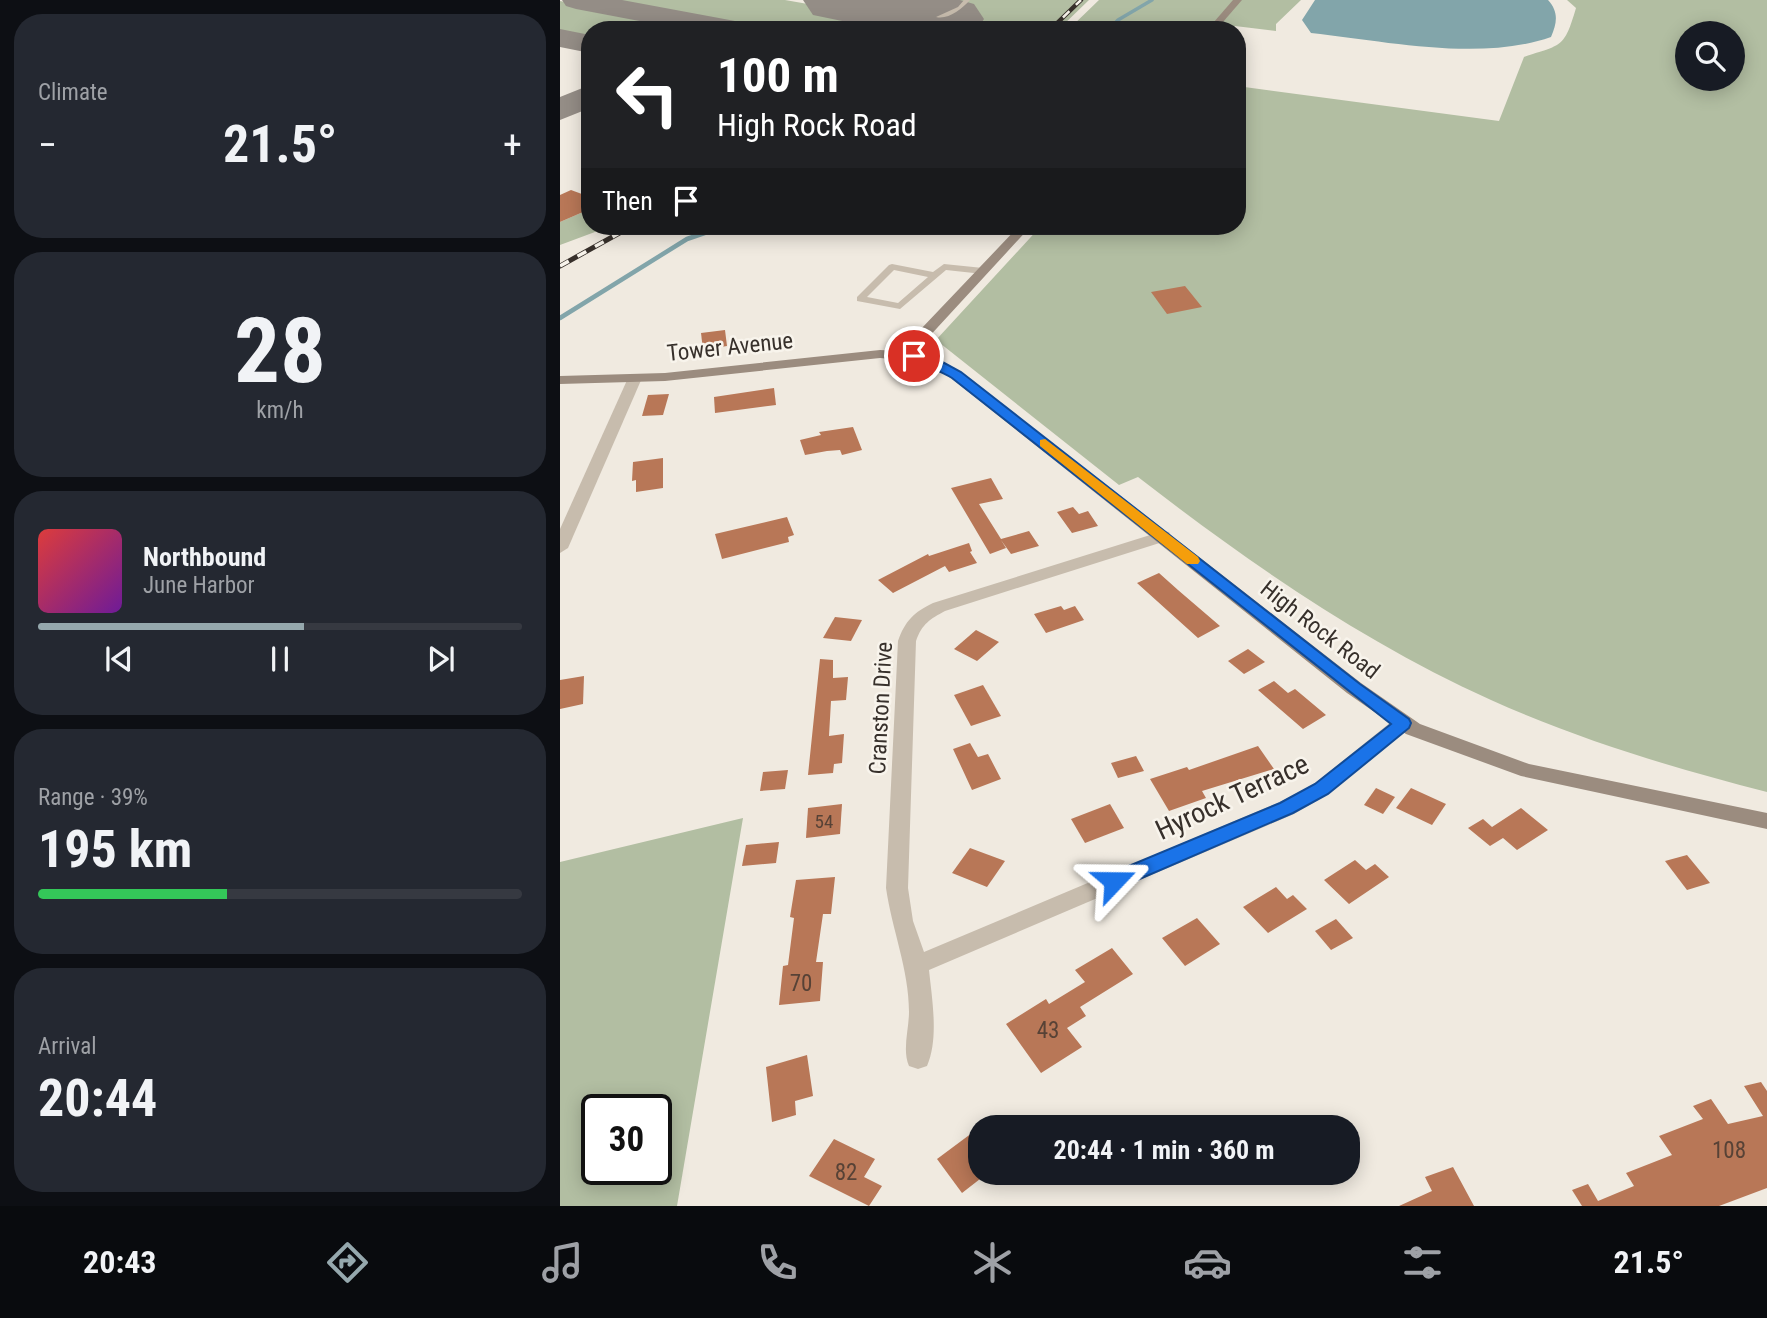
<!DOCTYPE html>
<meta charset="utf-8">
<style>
body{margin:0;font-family:"Roboto Condensed",sans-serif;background:#242831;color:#f1f3f6;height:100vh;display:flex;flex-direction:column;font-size:26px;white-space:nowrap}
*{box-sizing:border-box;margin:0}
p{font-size:23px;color:#9ea1a6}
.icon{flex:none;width:38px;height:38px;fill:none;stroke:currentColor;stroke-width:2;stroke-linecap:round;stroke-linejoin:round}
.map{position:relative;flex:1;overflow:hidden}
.panel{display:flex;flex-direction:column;gap:14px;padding:14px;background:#0d0f14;width:560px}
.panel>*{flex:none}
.hud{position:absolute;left:21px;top:21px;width:665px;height:214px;border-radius:28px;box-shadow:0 4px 18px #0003;background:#202124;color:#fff;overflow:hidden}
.controls{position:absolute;left:1115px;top:21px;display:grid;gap:14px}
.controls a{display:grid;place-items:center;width:70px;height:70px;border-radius:50%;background:#171b24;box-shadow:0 4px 18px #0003;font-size:35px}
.speed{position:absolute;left:21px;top:1094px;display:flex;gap:14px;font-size:35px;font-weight:700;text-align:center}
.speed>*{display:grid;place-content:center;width:91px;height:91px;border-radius:50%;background:#171b24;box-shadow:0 4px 18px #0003;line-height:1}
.speed .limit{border:4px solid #111;border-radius:10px;background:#fff;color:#111}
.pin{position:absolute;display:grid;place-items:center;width:60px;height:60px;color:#fff;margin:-30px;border:4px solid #fff;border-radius:50%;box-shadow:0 2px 7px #0007}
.me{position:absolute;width:77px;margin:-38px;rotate:67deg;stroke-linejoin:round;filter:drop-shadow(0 0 5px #0008)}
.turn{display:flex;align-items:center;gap:24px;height:147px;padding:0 21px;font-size:32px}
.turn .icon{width:91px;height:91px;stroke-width:2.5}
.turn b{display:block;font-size:49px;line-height:60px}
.then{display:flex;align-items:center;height:66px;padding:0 21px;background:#0003;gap:14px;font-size:26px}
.big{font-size:52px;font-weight:700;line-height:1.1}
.panel .card{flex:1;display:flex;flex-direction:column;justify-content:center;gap:10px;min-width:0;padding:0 24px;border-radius:28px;background:#242831}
.panel .dial{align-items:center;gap:0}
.dial b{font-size:91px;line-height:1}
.song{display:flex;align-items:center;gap:21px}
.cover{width:84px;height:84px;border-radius:10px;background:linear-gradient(135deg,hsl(0 70% 55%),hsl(280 70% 35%))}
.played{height:7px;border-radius:4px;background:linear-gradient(90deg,#95a8ad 55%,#363941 55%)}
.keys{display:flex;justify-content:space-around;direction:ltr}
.heat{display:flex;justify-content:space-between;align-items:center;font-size:38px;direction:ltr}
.charge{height:10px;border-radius:5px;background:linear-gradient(90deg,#34c759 39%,#363941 0)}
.trip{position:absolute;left:408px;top:1115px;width:392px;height:70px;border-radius:28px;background:#171b24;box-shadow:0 4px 18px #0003;font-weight:700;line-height:70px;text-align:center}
.menu{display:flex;height:112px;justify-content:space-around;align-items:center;background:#090b0e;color:#9ea1a6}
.menu .icon{width:49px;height:49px}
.menu .on{color:#95a8ad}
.menu b{font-size:32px;color:#f1f3f6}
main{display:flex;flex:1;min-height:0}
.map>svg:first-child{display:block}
.green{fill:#b2bea2;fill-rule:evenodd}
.water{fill:#82a5aa}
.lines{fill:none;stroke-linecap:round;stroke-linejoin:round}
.stream-far1{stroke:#82a5aa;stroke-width:3.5}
.stream{stroke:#82a5aa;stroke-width:4.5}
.taxiway{fill:#948d86;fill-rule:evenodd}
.runway{fill:#948d86;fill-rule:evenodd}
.building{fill:#b87757}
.lane{fill:#c7bcad;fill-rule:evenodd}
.street{fill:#c7bcad;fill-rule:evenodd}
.secondary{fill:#9b8c7f;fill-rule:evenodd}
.rail-far1-casing{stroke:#37302b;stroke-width:4.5}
.rail-casing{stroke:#37302b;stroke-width:5}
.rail-far1{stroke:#f8f4ec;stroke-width:2.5;stroke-dasharray:9;stroke-linecap:butt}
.rail{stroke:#f8f4ec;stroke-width:3.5;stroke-dasharray:10;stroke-linecap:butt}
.route{fill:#1a73e8;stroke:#114b97;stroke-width:2}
.slow{fill:#f59e0b}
.labels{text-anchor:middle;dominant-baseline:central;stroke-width:5;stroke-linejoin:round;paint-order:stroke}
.number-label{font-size:19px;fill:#574236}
.street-label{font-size:23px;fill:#37302b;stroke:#f8f4ec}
.near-number-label{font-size:23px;fill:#574236}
.near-street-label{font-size:28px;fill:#37302b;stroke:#f8f4ec}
</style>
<main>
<section class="panel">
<div class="card"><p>Climate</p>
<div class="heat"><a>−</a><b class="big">21.5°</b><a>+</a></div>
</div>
<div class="card dial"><b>28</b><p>km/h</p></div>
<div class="card">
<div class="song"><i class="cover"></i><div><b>Northbound</b><p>June Harbor</p></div></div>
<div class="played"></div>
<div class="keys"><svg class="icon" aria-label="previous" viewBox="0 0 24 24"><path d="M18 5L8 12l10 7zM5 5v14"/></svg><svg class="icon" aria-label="pause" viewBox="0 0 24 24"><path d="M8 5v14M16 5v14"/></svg><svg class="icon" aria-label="next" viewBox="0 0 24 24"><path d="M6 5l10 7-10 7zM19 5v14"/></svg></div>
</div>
<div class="card"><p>Range · 39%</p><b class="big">195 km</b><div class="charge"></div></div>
<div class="card"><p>Arrival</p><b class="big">20:44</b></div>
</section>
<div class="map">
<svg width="1207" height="1206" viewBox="0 0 1207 1206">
<rect width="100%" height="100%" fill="#f0eae0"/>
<!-- green -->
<g class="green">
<polygon points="38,0 225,0 322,17 329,24 320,30 198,30"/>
<polygon points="331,0 529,0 498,30 367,30 400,12"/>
<polygon points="539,0 741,0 716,24 716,31 675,26 671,30 508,30"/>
<path d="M1007,0H1207V792C1113,768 1020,740 931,700C803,642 689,563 578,477L559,485L376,340L481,226H677V86L939,121L964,57C1002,44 1004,49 1016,8ZM1127,33H1172V79H1127Z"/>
<polygon points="0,1 5,2 152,30 30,30 30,38 0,32"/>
<polygon points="30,209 30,226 51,226 0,245 0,222"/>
<path d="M183,818L117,1206H0V862ZM37,1110H96V1169H37Z"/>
</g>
<!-- water -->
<path class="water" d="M755,0H988C999,12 997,23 991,37C919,62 826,41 751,33L742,20Z"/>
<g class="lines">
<!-- stream-far1 -->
<polyline class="stream-far1" points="549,30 558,20 592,0"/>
<!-- stream -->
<polyline class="stream" points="0,318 127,239 165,226"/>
<!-- taxiway -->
<g class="taxiway">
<polygon points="2,0 62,0 175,21 186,24 190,30 127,30 16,9 6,6"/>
<polygon points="342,2 367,13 372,19 368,30 334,30 341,22 328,11 332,5"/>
<polygon points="0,29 30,35 30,53 0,47"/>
<polygon points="30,85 30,108 0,120 0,97"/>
</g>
<!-- runway -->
<polygon class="runway" points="243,0 400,0 414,4 424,19 417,30 326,30 253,15"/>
</g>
<!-- building -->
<g class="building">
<polygon points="11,190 30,197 30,209 0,222 0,195"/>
<polygon points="625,286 642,307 607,314 591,292"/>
<polygon points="165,330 167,346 143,350 141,333"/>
<polygon points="214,388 216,405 155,413 154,397"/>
<polygon points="109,394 103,415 82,416 88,395"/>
<polygon points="293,427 302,450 282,455 280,450 267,451 245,455 240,440 261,435 259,432"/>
<polygon points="103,458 103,488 76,492 76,480 72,481 73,462"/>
<polygon points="431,478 443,499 419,504 441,539 469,531 479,546 451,554 441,540 446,548 430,554 391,488"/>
<polygon points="513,507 519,514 528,511 538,526 512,533 497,512"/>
<polygon points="227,517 234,535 228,537 229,542 162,559 155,534"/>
<polygon points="409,543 412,551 410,552 417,563 389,572 385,566 333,593 318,580 368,554 369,556"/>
<polygon points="599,573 618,590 660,626 638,638 577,583"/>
<polygon points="501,606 504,610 515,606 524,620 486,633 474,614"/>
<polygon points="275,617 302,620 291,641 263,638"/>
<polygon points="416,630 439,642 417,661 394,649"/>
<polygon points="688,649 705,662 684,674 668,661"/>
<polygon points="260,659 273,660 273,678 288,677 286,700 271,701 269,736 284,734 282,763 274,764 273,773 248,775"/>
<polygon points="24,676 23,704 0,709 0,680"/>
<polygon points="714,681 728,693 735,689 766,715 743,729 698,690"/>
<polygon points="423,685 441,716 411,726 394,695"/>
<polygon points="410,743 418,757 428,754 441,779 412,790 393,749"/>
<polygon points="698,746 714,769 642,791 646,798 609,811 590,779 627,767 629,770"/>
<polygon points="576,756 584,771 558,778 551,763"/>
<polygon points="228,770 225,789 200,791 203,772"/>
<polygon points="816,788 835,797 823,814 804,805"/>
<polygon points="851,788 886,804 872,825 836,808"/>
<polygon points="282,804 280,834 246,838 248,808"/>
<polygon points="550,804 564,828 525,843 511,819"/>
<polygon points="961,808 988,830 957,850 943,838 930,846 908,828 923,819 932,827"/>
<polygon points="219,842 216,863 182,866 186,845"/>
<polygon points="410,848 445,861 427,887 392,873"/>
<polygon points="1127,855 1150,883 1127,890 1105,861"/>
<polygon points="795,860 806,870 815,864 829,877 789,904 764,880"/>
<polygon points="275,877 271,914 263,914 256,962 263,962 260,1001 219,1005 223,966 228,965 234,918 230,917 236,880"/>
<polygon points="716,887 727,899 733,895 747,909 708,933 683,907"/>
<polygon points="637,918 660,944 625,966 602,938"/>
<polygon points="776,919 793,938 771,950 755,931"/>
<polygon points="552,948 573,974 520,1007 526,1016 507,1028 522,1047 481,1073 446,1024 486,999 489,1004 525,982 515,970"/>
<polygon points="247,1055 253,1096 235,1101 236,1115 212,1122 206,1067"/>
<polygon points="1201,1082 1207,1091 1207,1188 1159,1206 1022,1206 1012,1190 1028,1184 1038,1201 1074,1186 1066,1173 1112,1155 1099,1136 1143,1119 1133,1106 1151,1099 1168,1124 1203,1116 1184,1086"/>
<polygon points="420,1127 420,1179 402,1193 377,1159"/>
<polygon points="274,1139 315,1159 304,1177 322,1186 309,1206 249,1176"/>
<polygon points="893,1167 914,1206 839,1206 872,1191 865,1177"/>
</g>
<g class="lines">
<!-- lane -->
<g class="lane">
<path d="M404,0H410C402,9 388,20 376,17L398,7Z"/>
<path d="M332,264L373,272L384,264L423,268L427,271L423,274L386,270L340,309L297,301V297L329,265ZM334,270L368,277L338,303L307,297Z"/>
</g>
<!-- street -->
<g class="street">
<polygon points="75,374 82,378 8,548 0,553 0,529 68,378"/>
<path d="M603,531L609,532L611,536L609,540L385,611C370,619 362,624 356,641L348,888L353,921L364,952L720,802L754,784L836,718H850L853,723L768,794L734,814L369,970C372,999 379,1039 367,1066L358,1069L349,1066C342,1050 349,1029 349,1012C349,969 332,930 326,888L338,641C345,621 354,612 373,603Z"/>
</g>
<!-- secondary -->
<g class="secondary">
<polygon points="673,0 682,0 656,30 647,30"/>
<polygon points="459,226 471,226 354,353 372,356 401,372 801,683 860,724 969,764 1207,813 1207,829 961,776 846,734 787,693 391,378 363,362 320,358 105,381 0,384 0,376 105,373 320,350 340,351"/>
</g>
<defs>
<polyline id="rail-far1" points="490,30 521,0"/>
<polyline id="rail" points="0,266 72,226"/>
</defs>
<!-- rail-far1 casing -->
<use href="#rail-far1" class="rail-far1-casing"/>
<!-- rail casing -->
<use href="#rail" class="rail-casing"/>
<!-- rail-far1 -->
<use href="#rail-far1" class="rail-far1"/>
<!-- rail -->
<use href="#rail" class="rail"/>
</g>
<!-- route -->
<path class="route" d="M354,352L377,359L401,372L800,684L849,719L851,723L849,728L768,794L733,813L561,887L554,889L547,887L544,881L547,875L720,803L755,784L831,724L392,378C379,370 357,363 347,356Z"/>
<!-- slow -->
<polygon class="slow" points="485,439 638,557 640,561 638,564 627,564 480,446 480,440"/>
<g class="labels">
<!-- number labels -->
<g class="number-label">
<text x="264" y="821">54</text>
</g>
<!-- street labels -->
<g class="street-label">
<text transform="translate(170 347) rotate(-6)">Tower Avenue</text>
<text transform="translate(760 630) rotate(38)">High Rock Road</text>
<text transform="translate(321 708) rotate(-87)">Cranston Drive</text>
</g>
<!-- near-number labels -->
<g class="near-number-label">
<text x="241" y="983">70</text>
<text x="488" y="1030">43</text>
<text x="1169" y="1150">108</text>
<text x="286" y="1172">82</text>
</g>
<!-- near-street labels -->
<g class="near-street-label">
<text transform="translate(672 797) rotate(-25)">Hyrock Terrace</text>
</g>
</g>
</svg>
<div class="controls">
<a><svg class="icon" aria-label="search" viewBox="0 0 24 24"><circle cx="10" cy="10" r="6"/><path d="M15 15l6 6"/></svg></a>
</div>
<div class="speed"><div class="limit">30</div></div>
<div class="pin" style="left:354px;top:356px;background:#d93025"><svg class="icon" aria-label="arrive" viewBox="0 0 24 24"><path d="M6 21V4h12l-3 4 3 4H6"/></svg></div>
<svg class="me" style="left:554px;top:881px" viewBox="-20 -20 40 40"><path d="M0-17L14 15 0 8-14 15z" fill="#1a73e8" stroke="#fff" stroke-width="4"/></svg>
<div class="trip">20:44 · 1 min · 360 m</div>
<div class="hud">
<div class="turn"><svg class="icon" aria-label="left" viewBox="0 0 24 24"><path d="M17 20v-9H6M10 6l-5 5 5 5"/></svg><div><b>100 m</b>High Rock Road</div></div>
<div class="then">Then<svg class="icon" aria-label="arrive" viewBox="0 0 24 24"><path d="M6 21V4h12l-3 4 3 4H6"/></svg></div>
</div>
</div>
</main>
<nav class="menu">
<b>20:43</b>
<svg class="icon on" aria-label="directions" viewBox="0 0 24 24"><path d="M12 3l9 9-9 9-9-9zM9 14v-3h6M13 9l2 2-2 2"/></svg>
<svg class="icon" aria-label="music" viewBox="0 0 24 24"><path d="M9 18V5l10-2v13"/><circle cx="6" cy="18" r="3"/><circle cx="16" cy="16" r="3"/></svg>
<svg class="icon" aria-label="phone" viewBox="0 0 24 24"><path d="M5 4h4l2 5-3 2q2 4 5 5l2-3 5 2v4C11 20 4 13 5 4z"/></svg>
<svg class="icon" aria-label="climate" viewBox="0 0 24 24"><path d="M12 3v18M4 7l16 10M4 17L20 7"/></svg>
<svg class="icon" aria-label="car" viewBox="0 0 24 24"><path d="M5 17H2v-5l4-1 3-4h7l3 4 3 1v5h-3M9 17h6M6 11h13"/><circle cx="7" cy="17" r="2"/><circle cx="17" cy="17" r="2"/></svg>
<svg class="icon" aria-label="filters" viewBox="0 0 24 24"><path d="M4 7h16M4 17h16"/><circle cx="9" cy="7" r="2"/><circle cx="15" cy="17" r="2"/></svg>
<b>21.5°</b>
</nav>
